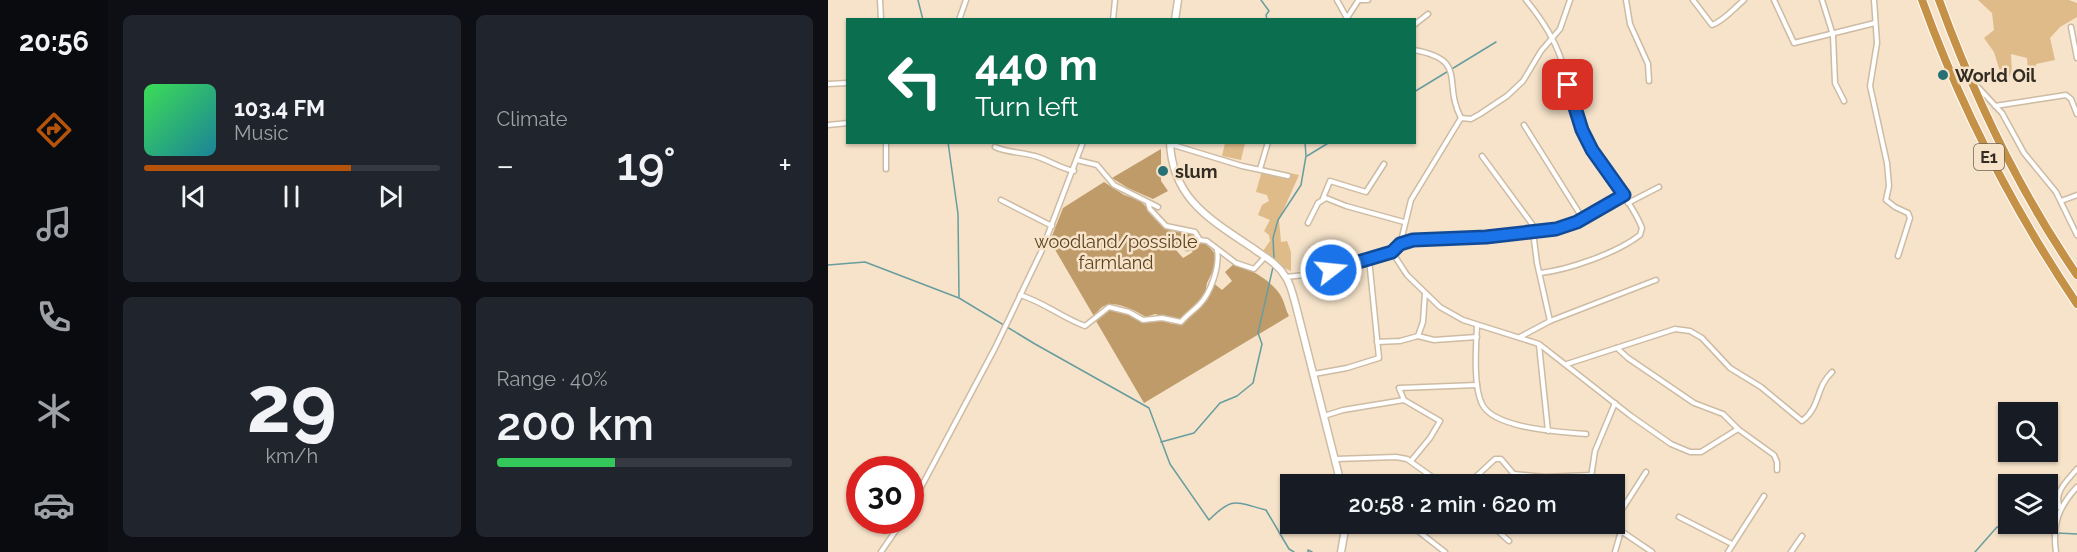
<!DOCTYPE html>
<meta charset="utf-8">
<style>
body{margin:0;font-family:Raleway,sans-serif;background:#20242c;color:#f1f3f6;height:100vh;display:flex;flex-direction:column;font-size:22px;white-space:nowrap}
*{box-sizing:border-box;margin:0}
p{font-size:20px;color:#9ea1a6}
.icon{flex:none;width:33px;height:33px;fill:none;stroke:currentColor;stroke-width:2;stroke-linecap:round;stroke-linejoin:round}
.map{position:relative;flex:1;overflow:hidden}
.details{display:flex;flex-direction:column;gap:15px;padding:15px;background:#0d0f14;width:720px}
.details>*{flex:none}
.guide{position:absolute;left:18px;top:18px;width:570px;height:126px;border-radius:0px;box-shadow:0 2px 4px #0004;background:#0b6e4f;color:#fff;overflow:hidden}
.fabs{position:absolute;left:1170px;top:402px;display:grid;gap:12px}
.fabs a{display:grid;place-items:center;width:60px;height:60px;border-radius:0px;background:#171b24;box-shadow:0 2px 4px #0004;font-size:30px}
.speed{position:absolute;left:18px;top:456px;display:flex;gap:12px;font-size:30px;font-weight:700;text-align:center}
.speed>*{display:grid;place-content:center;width:78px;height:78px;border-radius:50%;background:#171b24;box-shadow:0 2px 4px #0004;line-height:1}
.speed .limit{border:9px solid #d22;background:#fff;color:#111}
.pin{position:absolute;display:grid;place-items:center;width:51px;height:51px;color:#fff;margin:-26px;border-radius:12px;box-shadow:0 3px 9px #0006}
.me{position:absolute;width:66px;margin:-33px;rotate:74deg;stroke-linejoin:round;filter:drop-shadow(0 0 4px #0008)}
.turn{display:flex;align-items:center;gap:21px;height:126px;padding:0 30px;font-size:27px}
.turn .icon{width:78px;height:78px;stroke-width:2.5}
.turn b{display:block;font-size:42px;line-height:51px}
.big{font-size:45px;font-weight:600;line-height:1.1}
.details .tile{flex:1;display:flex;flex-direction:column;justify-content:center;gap:9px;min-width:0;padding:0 21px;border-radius:9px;background:#20242c}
.details .dial{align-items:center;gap:0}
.dial b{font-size:78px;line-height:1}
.song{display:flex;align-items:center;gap:18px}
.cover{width:72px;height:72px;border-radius:9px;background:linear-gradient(135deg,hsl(130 70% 55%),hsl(190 70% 35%))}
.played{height:6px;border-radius:3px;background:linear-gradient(90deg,#b45309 70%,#363941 70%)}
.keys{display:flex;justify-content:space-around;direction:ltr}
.heat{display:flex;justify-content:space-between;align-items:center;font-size:33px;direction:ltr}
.charge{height:9px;border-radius:4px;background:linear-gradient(90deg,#34c759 40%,#363941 0)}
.details .tiles{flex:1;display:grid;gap:15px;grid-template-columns:repeat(2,1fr)}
.trip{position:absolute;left:452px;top:474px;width:345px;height:60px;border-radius:0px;background:#171b24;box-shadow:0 2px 4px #0004;font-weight:600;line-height:60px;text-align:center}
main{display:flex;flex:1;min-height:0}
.dock{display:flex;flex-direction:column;width:108px;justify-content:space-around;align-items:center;background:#090b0e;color:#9ea1a6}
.dock .icon{width:42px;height:42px}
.dock .selected{color:#b45309}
.dock b{font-size:27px;color:#f1f3f6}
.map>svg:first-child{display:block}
.green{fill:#dfbb8a}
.forest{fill:#bf9b6a}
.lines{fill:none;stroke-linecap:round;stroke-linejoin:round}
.stream{stroke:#689d9f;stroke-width:1.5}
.street-casing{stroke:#cdbba3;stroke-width:7}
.secondary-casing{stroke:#cdbba3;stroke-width:9}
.highway-casing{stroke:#fff;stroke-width:10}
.street{stroke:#fff;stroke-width:4}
.secondary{stroke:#fff;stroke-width:6}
.highway{stroke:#c49146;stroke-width:8}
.route-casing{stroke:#114b97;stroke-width:15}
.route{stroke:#1a73e8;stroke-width:10}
.poi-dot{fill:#267076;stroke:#f6e3ca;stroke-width:2}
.labels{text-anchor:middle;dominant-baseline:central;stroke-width:5;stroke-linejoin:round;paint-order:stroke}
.shield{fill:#f6e3ca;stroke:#6e6354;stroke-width:1.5}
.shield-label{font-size:16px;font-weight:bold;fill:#332c22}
.poi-label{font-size:18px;font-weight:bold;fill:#332c22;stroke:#f6e3ca;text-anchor:start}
.park-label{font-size:18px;fill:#5c421c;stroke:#f6e3ca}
</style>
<main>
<nav class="dock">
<b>20:56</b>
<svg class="icon selected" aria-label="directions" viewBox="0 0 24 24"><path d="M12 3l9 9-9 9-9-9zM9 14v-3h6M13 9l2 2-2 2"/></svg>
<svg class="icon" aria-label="music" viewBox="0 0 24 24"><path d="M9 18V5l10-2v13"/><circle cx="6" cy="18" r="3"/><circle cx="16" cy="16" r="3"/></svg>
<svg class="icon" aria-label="phone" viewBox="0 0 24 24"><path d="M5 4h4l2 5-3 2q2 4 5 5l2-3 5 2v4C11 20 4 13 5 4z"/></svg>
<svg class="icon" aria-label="climate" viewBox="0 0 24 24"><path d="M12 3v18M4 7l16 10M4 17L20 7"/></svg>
<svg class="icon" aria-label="car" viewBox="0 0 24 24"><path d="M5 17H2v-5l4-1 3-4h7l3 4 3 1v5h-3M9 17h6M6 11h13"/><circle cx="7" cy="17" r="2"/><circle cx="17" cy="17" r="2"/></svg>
</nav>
<section class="details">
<div class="tiles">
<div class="tile">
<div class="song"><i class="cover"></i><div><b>103.4 FM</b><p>Music</p></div></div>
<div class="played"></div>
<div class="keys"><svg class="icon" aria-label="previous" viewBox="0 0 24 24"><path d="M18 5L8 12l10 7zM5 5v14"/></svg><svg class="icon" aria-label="pause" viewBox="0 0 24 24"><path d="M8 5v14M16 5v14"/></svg><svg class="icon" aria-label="next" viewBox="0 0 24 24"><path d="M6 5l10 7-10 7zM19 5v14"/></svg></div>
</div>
<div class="tile"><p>Climate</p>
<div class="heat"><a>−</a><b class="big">19°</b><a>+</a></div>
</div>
<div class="tile dial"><b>29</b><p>km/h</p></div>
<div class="tile"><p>Range · 40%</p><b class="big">200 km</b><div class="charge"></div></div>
</div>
</section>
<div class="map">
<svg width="1249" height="552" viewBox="0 0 1249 552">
<rect width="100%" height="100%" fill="#f6e3ca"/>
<!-- green -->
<g class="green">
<polygon points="1150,0 1241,0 1249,3 1249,17 1232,27 1222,38 1227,60 1208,64 1208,70 1200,71 1199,58 1183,54 1184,75 1174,78 1166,52 1156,38 1166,30 1164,13"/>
<polygon points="397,143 417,143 413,160 394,156"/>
<polygon points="435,167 471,175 451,220 453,242 459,241 463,252 463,271 454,267 435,251 442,241 441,235 436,231 442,220 430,215 434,205 441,201 439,195 428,192"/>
</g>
<!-- forest -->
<g class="forest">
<polygon points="333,149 333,181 340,191 325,199 300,188 284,178"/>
<path d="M276,182L296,195L311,200L343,231L364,232L368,238L357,245L354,242L348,250L355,258L365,252L361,249L371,241C380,244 387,252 390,260L379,283L376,299L350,320L327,314L318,317C303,308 274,293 267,318L222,241L235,208Z"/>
<path d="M407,263C424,270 446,282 454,298C457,304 458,311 461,316L316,403L268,321L272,313L283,307L320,320L331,319L344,324L354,322L380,299L384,282L394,290L404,281L397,272Z"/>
</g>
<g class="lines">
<!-- stream -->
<g class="stream">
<polyline points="90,0 95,20"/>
<polyline points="433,0 441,11 438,15 439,20"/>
<polyline points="586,92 668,42"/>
<polyline points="120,142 130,214 131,297"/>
<polyline points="479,156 502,142"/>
<polyline points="446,259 445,238 450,220 473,185 478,156 477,142"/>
<path d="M0,265L37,262L131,298L207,344L321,408L342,464L381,520C405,496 407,502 438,510L461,549L466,552"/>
<polyline points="333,442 366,433 392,403 409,396 425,383 434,344 430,333 445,267"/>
<polyline points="1229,533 1249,534"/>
<polyline points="480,552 480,550 484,552"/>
<polyline points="1147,552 1169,527 1224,533"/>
</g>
<defs>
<g id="street">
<polyline points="52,0 53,20"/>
<polyline points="509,0 520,20"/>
<polyline points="530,0 540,0"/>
<path d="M698,0C712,17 726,38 733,59C743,88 748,119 762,146C777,175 802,198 814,228L812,235C789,253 740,270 712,273"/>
<polyline points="798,0 802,24 820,64 821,81"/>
<path d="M865,0L884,25C897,20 905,9 916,0"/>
<polyline points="946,0 966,43 1047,23"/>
<polyline points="994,0 1005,35 1007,83 1016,101"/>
<polyline points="1046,0 1049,43 1042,86 1059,163 1061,186 1058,200 1067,207 1080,213 1082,218 1070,256"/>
<polyline points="519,18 530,1"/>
<polyline points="131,20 138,0"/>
<polyline points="285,20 287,0"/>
<polyline points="586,25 600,14"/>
<polyline points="1243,27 1249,58"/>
<path d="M586,50C641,60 614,82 633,118"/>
<polyline points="0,84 20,83"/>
<polyline points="1148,85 1174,113 1196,153 1228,192 1249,235"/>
<polyline points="1167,106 1238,95 1243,99 1249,114"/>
<polyline points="0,125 20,123"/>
<polyline points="696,125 755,219"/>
<polyline points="58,142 58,169"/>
<polyline points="342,144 414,166 460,176"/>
<path d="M167,147C180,153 196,152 210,157C222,161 232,168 246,171"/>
<polyline points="654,156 704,224 709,263 722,321"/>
<polyline points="249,160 269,165 286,185 330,207"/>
<polyline points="432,169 440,142"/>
<polyline points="495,198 502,181 538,192 556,164"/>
<polyline points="173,200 224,226"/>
<polyline points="1233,201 1249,195"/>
<polyline points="320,203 322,209 338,226 367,232 372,240 379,241 408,263 426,269 437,257"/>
<polyline points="800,203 831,187"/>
<polyline points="480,223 490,203 498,198 518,206 576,222"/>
<polyline points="572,245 583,200 633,118 643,119 652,114 679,96 695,81 713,51 732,29 742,0"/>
<polyline points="359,248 372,240"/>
<polyline points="564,252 579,275 612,307 635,320 711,344 803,416 843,444 862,452 873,452 910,429"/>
<path d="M458,277C493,274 529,266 561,253C570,250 575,243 584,240C604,235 628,238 649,237C703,236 750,227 796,196"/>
<path d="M192,295C216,302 234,318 257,326L281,307L301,312L315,320L334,318L353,322C359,315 365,311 371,305C383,293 392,266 389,250"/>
<path d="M649,326C648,346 645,386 654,404C666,429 734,432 758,434"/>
<polyline points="590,336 595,322 597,293"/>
<polyline points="692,337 722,321 828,280"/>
<polyline points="549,342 572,341 590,336 606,340 649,337"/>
<polyline points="711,345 720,431"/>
<polyline points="789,348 800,358 866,403 895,414 910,429 946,455 949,462 949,470"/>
<path d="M739,364L847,329L862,331L874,338L902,368L933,387L974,421C993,407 987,388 1004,372"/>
<polyline points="486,374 519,368 551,358 541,259"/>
<polyline points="496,416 515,410 576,400"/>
<polyline points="508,459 568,457 579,459 614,484"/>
<polyline points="583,461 602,438 612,421 576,400 571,388 649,385"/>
<polyline points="686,474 717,477 763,475"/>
<polyline points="640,484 667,459 673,459 694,484"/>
<polyline points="762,484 767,451 787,403"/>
<polyline points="82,508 167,348 214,250 255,142"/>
<path d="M1232,508C1225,492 1239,481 1249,469"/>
<polyline points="851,517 904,544"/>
<polyline points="786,522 818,472"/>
<polyline points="581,524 617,552"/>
<polyline points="662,524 681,541"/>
<polyline points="773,524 793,531 824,552"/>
<polyline points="53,552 75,520"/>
<polyline points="787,552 793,531"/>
<polyline points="900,552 936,496"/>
<polyline points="963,552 974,536"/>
<path d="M1228,552C1224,525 1231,506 1249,487"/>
</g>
<g id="secondary">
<polyline points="347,20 350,0"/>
<path d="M342,142C344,199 383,220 426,249C437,257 450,264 457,276C463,284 465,296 468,306L513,484"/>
<polyline points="513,552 518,524"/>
</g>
<g id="highway">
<path d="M1094,0C1133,108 1185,209 1249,304"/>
<path d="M1111,0C1146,96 1191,191 1249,275"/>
</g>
</defs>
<!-- street casing -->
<use href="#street" class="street-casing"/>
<!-- secondary casing -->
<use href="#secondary" class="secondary-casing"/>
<!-- highway casing -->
<use href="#highway" class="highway-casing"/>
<!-- street -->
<use href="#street" class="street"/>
<!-- secondary -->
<use href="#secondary" class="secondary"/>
<!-- highway -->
<use href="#highway" class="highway"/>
</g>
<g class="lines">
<defs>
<polyline id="route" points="503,270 564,252 572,244 585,240 658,237 728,229 749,222 796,195 764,150 754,130 740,85"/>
</defs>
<!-- route casing -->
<use href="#route" class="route-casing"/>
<!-- route -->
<use href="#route" class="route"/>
</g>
<!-- markers -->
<g class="poi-dot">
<circle cx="1115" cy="75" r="6"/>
<circle cx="335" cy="171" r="6"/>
</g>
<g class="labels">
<!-- shield labels -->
<rect class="shield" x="1146" y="144" width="30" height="26" rx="4.5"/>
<g class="shield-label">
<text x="1161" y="157">E1</text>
</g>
<!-- poi labels -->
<g class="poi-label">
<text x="1127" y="75">World Oil</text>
<text x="347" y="171">slum</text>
</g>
<!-- park labels -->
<g class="park-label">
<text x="288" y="241">woodland/possible<tspan x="288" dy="21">farmland</tspan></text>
</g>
</g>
</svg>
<div class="fabs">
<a><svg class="icon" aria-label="search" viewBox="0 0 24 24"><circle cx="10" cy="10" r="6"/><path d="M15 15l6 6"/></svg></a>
<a><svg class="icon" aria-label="layers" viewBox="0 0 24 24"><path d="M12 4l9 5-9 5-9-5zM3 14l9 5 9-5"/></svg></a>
</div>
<div class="speed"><div class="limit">30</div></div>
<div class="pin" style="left:740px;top:85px;background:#d93025"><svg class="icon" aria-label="arrive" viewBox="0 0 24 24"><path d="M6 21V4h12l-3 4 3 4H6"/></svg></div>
<svg class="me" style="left:503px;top:270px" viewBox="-20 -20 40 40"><circle r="17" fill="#1a73e8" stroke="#fff" stroke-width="3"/><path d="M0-11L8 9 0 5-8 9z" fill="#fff"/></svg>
<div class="trip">20:58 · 2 min · 620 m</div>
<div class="guide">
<div class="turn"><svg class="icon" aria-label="left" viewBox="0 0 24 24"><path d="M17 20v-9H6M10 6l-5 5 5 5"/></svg><div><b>440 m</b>Turn left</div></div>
</div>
</div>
</main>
